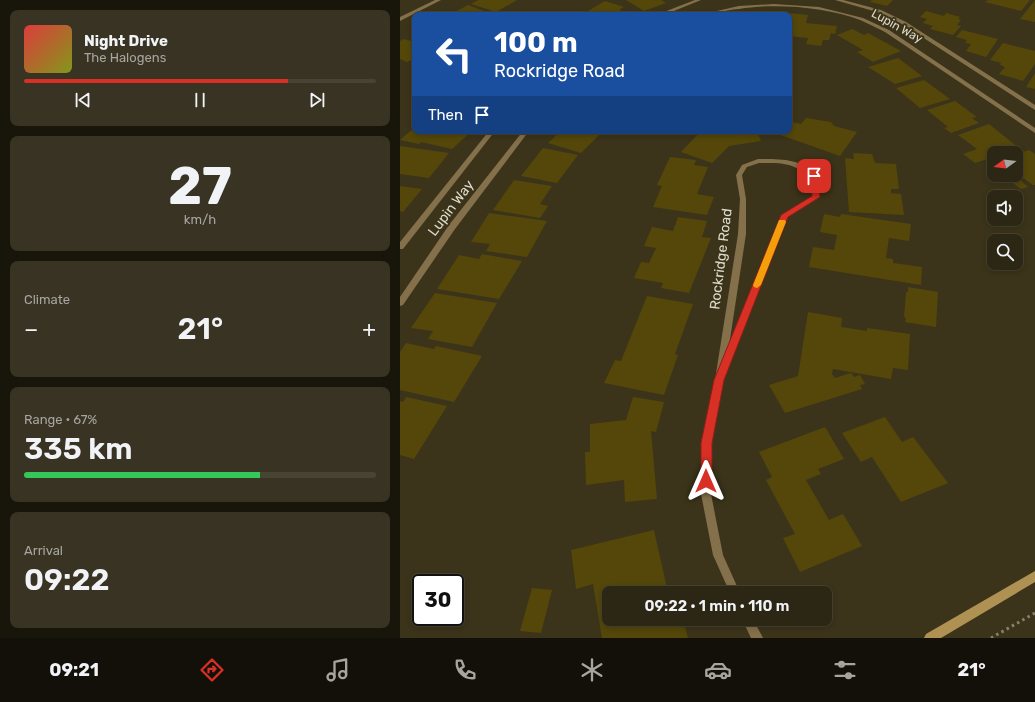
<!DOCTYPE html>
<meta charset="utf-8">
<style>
body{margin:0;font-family:Rubik,sans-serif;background:#383322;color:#f1f3f6;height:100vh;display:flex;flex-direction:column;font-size:15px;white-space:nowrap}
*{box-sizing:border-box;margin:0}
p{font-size:13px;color:#a6a5a0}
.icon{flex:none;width:22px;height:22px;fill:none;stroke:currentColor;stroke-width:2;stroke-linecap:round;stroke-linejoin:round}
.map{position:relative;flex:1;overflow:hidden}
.sheet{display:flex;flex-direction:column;gap:10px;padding:10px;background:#18150b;width:400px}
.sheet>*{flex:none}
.banner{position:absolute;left:12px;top:12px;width:380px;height:122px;border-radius:8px;box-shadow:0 2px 6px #0003,0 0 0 1px #484434;background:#1a4fa0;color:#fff;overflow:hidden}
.needle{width:26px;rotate:255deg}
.fabs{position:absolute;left:587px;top:146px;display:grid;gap:8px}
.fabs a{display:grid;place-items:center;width:36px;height:36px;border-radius:8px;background:#2c2714;box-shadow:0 2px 6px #0003,0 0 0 1px #484434;font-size:20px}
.speed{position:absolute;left:12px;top:574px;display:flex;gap:8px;font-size:20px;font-weight:700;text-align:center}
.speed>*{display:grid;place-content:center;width:52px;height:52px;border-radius:50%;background:#2c2714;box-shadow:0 2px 6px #0003,0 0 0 1px #484434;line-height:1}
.speed .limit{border:2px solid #111;border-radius:6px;background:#fff;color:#111}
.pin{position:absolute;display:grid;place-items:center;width:34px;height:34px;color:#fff;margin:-17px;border-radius:8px;box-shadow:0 2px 6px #0006}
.me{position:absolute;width:44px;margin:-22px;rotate:0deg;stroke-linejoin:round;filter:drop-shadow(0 0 3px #0008)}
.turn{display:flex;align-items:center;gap:14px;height:84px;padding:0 16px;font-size:18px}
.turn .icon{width:52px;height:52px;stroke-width:2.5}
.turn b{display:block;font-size:28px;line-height:34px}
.then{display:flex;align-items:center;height:38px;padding:0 16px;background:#0003;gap:8px;font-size:15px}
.big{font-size:30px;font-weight:600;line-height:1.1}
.sheet .card{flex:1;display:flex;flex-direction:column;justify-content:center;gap:6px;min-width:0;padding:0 14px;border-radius:8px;background:#383322}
.sheet .dial{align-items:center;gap:0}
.dial b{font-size:52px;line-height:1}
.song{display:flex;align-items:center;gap:12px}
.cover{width:48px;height:48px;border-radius:6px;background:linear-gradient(135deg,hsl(0 70% 55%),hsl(70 70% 35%))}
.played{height:4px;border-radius:2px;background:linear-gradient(90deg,#d93025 75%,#484434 75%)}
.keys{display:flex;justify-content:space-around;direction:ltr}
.heat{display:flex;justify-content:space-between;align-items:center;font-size:22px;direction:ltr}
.charge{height:6px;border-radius:3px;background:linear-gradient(90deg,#34c759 67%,#484434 0)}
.trip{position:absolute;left:202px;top:586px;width:230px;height:40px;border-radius:8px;background:#2c2714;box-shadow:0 2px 6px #0003,0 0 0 1px #484434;font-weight:600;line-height:40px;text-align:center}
.tabs{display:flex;height:64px;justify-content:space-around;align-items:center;background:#121008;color:#a6a5a0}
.tabs .icon{width:28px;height:28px}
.tabs .active{color:#d93025}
.tabs b{font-size:18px;color:#f1f3f6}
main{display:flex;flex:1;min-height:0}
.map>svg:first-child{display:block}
.building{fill:#544709}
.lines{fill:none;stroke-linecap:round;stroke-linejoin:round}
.path{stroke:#87826c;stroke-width:3;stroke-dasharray:2.5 3.5;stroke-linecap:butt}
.street{fill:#84704b;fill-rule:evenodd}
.secondary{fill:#b09154;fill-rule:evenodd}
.route{fill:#d93025;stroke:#8d1f18}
.slow{fill:#f59e0b}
.labels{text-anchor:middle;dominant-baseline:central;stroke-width:4;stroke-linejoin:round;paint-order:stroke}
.far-street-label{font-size:12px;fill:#dedbcb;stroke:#3b341a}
.street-label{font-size:14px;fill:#dedbcb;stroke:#3b341a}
</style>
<main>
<section class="sheet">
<div class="card">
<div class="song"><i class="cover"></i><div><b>Night Drive</b><p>The Halogens</p></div></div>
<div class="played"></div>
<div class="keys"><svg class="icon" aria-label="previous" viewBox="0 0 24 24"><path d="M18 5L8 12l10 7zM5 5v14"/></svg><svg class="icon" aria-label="pause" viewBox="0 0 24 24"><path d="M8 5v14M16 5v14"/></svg><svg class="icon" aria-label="next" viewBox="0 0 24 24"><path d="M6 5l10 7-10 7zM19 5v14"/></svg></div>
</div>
<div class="card dial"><b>27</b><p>km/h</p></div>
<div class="card"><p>Climate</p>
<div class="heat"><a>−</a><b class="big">21°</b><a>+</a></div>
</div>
<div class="card"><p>Range · 67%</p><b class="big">335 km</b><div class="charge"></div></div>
<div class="card"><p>Arrival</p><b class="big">09:22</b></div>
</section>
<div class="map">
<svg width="635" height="638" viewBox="0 0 635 638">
<rect width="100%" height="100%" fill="#3b341a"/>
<!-- building -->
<g class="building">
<polygon points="78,0 117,0 96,12 71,4"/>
<polygon points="226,0 261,0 266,3 244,11"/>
<polygon points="472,0 493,0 487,6 470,2"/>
<polygon points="588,0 630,0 621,11 585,2"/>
<polygon points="635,0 635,22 620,19"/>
<polygon points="205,1 224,7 219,10 232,15 183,14"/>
<polygon points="68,5 84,11 78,14 81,15 49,15"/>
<polygon points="526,11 544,16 546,13 560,17 558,19 561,20 557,25 561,26 553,35 530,29 533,26 523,23 527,19 520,17"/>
<polygon points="388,13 408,15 406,23 437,26 435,34 431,33 429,40 423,40 421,46 406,44 408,38 389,36 393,26 389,25"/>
<polygon points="452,29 464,35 468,33 501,51 473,62 457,52 463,50 437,35"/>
<polygon points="562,30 598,39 586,57 566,51 571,44 565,43 567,40 556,37"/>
<polygon points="4,39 15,42 15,58 7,62 0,59 0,41"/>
<polygon points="603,43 635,51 635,64 623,81 599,74 605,67 600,65 601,63 590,60"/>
<polygon points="498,58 522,76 495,84 468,67"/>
<polygon points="635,73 635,89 626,87"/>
<polygon points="524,80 550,99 520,108 496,88"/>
<polygon points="555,101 577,117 572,118 579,123 551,133 544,128 548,127 527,110"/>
<polygon points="406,118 431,122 434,126 457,132 440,156 372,132 389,131 389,121 401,124"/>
<polygon points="589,124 619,148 605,153 594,153 594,157 575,163 563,154 577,149 558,135"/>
<polygon points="15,127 15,131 72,131 52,149 21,142 19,144 0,140"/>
<polygon points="161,131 203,131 181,153 148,143"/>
<polygon points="301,131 359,131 358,134 361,141 329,146 312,163 281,152"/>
<polygon points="0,146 49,153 29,178 0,174"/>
<polygon points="143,148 178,155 157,183 121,176"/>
<polygon points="629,150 635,154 635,185 633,185 616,173 616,154"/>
<polygon points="453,153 472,154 475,163 496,164 499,189 491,189 491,193 501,194 504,215 449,212 445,158 454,159"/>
<polygon points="270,157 296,160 294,165 308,167 297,194 314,197 307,215 253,207 262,186 257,185"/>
<polygon points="114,180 152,186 140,204 148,206 140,218 93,210"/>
<polygon points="620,180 628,187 621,189 613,183"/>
<polygon points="0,186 22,189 3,212 0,211"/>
<polygon points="89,213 147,221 127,257 86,251 90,244 71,242"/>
<polygon points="424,214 440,217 441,214 511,224 509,241 489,238 486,258 493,259 493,263 522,267 521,285 409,267 413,247 434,250 437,235 420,232"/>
<polygon points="278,217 307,221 302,237 311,238 289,293 261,288 263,283 234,278 241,262 249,263 256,248 244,246 252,227 273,231"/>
<polygon points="82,254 122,261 99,299 37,289 59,255 79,259"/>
<polygon points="508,287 538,292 536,327 505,322 506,318 504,317 506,292 508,292"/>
<polygon points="35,293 97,303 72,347 28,339 33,331 11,328"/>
<polygon points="247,296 293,304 275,354 278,355 264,395 204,383 215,360 221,361"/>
<polygon points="408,312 442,318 441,327 467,331 467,328 510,334 508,370 493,368 491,379 433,369 432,374 435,378 451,373 454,377 460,375 465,384 460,385 462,389 385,413 369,385 398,376"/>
<polygon points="6,343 34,349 36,346 82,356 54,402 0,390 0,352"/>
<polygon points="6,397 47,406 14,459 0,455 0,401 3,402"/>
<polygon points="233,397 264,402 256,432 251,431 257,499 225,502 224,480 186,485 185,452 190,452 190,424 226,420"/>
<polygon points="485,417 502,442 513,437 548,483 501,502 472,457 461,462 442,433"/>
<polygon points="425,427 444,459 418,469 421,474 406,480 429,520 443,514 462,546 400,572 383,538 395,534 366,480 372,477 359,452"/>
<polygon points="254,530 268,593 209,593 209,619 283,619 288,638 202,638 193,584 176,589 171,550"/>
<polygon points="132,588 152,590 141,633 120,631"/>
</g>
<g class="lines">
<!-- path -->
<polyline class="path" points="591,638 635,613"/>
<!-- street -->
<g class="street">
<polygon points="35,0 41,0 0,21 0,17"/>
<polygon points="295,0 301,0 264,15 256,15"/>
<polygon points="435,0 443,0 481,10 506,22 635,105 635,110 502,24 477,12"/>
<path d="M374,4L419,7L463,18L489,30L635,128V133L485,32C477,28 469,24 460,20C426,7 375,3 339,9C325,10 313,15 299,15L339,6Z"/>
<polygon points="89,131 95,131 3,249 0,249 0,242"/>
<polygon points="123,131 129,131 55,229 3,305 0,306 0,297 49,225"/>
<path d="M358,159C380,159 401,158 417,176L419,197L388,216L323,380L312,443L311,494L323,555L340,593H330L313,555L301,494L302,443L315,380L338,234L340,199L336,175L342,165ZM359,163C382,163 391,162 411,177L413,196L382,215L329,346L346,234V199L342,175L347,167Z"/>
<polygon points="342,619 353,619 363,638 351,638"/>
</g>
<!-- secondary -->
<polygon class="secondary" points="635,571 635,582 541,638 524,638 526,634"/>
</g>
<!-- route -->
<polygon class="route" points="414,173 418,176 420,197 388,217 324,380 312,443 312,481 310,484 306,486 303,484 301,481 301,443 314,380 381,215 412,196 410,176"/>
<!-- slow -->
<polygon class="slow" points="379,220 385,220 386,222 361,285 357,288 354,287 353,285"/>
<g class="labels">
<!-- far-street labels -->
<g class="far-street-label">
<text transform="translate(497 26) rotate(29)">Lupin Way</text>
</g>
<!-- street labels -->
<g class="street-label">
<text transform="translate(51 208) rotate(-53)">Lupin Way</text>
<text transform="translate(321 259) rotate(-83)">Rockridge Road</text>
</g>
</g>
</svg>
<div class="fabs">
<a><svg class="needle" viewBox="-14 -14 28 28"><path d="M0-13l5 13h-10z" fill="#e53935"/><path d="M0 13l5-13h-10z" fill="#a6a5a0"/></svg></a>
<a><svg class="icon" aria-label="sound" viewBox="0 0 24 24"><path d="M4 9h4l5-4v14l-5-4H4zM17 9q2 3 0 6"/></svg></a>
<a><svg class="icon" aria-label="search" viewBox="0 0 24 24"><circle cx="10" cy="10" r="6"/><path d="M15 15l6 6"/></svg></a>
</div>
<div class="speed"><div class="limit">30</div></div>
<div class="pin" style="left:414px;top:176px;background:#d93025"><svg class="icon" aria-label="arrive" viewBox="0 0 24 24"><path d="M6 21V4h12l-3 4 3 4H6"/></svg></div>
<svg class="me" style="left:306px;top:481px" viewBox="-20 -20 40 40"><path d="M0-17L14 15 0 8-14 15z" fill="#d93025" stroke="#fff" stroke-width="4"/></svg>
<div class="trip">09:22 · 1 min · 110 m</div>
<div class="banner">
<div class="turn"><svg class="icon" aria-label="left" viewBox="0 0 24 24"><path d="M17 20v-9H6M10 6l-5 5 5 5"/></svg><div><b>100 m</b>Rockridge Road</div></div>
<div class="then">Then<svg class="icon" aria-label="arrive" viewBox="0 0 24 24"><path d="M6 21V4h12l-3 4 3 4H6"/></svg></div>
</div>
</div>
</main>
<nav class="tabs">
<b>09:21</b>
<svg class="icon active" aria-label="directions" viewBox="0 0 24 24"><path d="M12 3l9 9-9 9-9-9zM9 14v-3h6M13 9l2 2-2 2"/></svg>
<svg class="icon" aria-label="music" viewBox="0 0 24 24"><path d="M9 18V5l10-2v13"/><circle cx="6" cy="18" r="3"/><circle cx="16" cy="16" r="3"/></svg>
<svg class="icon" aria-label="phone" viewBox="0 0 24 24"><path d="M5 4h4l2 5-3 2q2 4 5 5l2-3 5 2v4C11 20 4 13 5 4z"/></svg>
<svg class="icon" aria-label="climate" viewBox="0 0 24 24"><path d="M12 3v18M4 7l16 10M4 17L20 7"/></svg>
<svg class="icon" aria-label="car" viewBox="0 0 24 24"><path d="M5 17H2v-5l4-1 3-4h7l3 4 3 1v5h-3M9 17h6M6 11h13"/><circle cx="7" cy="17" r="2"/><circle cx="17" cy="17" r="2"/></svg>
<svg class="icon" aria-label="filters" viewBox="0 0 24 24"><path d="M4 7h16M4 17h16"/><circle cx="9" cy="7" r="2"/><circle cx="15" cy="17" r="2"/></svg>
<b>21°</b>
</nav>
